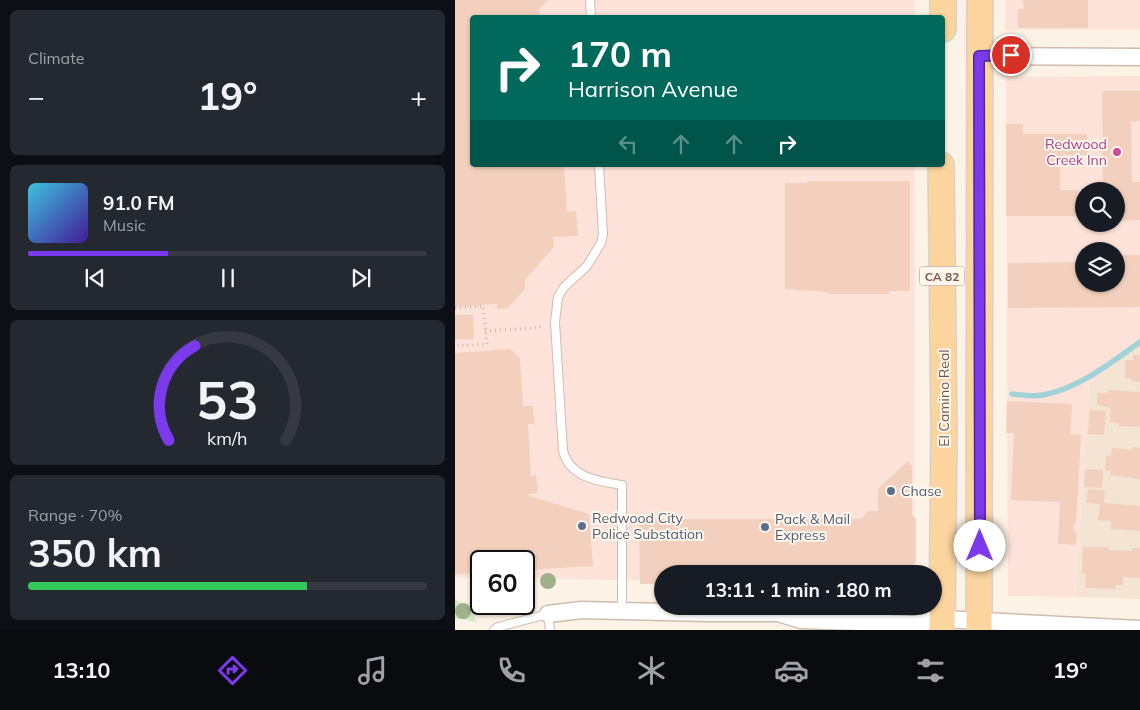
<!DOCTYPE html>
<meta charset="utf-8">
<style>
body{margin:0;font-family:Mulish,sans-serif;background:#242831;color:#f1f3f6;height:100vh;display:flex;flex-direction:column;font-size:19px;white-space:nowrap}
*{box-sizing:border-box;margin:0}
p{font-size:16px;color:#9ea1a6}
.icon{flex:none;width:28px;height:28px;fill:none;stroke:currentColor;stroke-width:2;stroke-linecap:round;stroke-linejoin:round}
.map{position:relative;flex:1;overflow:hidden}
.sheet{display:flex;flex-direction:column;gap:10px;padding:10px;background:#0d0f14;width:455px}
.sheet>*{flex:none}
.hud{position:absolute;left:15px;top:15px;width:475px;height:152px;border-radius:5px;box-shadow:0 1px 4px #0004;background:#00695c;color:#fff;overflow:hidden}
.buttons{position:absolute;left:620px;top:182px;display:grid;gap:10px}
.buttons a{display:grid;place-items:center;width:50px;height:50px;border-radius:50%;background:#171b24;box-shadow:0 1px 4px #0004;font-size:25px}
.speed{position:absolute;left:15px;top:550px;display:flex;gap:10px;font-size:25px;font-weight:700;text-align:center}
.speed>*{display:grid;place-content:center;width:65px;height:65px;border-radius:50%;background:#171b24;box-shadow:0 1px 4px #0004;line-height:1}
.speed .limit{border:2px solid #111;border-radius:8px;background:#fff;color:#111}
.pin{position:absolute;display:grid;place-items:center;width:42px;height:42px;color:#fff;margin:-21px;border:2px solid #fff;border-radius:50%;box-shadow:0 1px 5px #0007}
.me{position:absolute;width:55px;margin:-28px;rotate:0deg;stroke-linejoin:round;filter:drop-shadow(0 0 4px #0008)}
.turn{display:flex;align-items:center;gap:18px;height:105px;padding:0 15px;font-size:22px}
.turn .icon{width:65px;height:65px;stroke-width:2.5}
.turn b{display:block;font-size:35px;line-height:42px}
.lanes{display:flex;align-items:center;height:48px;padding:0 15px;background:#0003;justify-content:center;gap:25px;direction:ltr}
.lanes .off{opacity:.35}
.big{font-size:38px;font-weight:700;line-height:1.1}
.sheet .tile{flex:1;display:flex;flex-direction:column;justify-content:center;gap:8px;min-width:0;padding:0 18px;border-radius:8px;background:#242831}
.sheet .dial{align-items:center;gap:0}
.dial svg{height:130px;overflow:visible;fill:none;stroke:#363941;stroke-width:7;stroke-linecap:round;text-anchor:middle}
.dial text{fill:#f1f3f6;stroke:none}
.song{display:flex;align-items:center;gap:15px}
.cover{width:60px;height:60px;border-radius:8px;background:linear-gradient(135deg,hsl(190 70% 55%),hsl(260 70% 35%))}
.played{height:5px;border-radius:2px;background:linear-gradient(90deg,#7c3aed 35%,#363941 35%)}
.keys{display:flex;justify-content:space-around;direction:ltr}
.heat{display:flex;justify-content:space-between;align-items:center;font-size:28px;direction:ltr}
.charge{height:8px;border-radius:4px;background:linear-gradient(90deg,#34c759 70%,#363941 0)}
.trip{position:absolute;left:199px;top:565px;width:288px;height:50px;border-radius:25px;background:#171b24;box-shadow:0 1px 4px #0004;font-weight:700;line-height:50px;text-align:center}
.dock{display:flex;height:80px;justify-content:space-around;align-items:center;background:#090b0e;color:#9ea1a6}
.dock .icon{width:35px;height:35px}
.dock .current{color:#7c3aed}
.dock b{font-size:22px;color:#f1f3f6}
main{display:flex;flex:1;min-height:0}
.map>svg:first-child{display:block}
.residential{fill:#f4e4d3}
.commercial{fill:#fde2d9;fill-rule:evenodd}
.green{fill:#d5eac3}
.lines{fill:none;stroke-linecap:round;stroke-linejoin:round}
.stream{stroke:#a0d2d8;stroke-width:5.5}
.building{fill:#f2d0bd}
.service-casing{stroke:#d0bcae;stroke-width:10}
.minor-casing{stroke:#d0bcae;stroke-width:19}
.primary-casing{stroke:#d9d0cc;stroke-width:28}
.path{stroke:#d7b3a0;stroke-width:3;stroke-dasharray:1 4;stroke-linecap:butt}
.service{stroke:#fff;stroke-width:8}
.minor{stroke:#fff;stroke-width:16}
.primary{stroke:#fbd49e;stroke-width:25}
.tree{fill:#a0b18b}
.route-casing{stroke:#51269a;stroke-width:12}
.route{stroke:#7c3aed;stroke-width:9}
.hotel-dot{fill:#d1479c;stroke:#fff7ec;stroke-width:2}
.service-dot{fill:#5c6f8a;stroke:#fff7ec;stroke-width:2}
.labels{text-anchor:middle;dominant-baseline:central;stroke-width:4;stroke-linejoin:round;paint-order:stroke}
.shield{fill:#fff7ec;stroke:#9f887b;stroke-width:1}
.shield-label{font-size:12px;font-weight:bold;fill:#76584a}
.hotel-label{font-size:14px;fill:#b23c85;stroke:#fff7ec;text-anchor:end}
.street-label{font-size:14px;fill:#76584a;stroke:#fff7ec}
.service-label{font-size:14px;fill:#4e5e75;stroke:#fff7ec;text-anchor:start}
</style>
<main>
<section class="sheet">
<div class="tile"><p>Climate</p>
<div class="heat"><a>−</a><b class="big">19°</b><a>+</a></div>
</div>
<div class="tile">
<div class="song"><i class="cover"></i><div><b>91.0 FM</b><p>Music</p></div></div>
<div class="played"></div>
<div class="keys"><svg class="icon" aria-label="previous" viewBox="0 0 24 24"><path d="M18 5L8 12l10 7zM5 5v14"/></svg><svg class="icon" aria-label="pause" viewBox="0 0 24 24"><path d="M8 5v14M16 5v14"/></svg><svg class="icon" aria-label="next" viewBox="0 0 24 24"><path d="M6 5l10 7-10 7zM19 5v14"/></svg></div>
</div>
<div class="tile dial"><svg viewBox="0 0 100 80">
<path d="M14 69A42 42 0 1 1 86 69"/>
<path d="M14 69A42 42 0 0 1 30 11" stroke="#7c3aed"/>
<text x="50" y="56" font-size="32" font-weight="700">53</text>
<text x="50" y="72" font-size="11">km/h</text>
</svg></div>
<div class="tile"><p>Range · 70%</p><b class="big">350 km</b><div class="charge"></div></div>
</section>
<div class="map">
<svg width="685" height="630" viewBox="0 0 685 630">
<rect width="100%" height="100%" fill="#fcf2e5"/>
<!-- residential -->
<polygon class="residential" points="685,337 685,599 620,597 634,385"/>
<!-- commercial -->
<g class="commercial">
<polygon points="0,0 460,0 460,18 18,18 18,165 460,165 459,574 208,574 207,581 69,578 69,561 26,561 26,578 0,577"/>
<polygon points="550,0 685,0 685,29 550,30"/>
<path d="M685,76V337L634,385L620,597L553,596L551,77ZM629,191H661V224H629ZM629,251H661V284H629Z"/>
</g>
<!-- green -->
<polygon class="green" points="0,599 17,612 22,622 0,618"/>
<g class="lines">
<!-- stream -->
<path class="stream" d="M557,394C567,395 578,397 588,395C624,388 656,363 685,342"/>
</g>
<!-- building -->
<g class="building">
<polygon points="0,0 93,0 84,9 85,18 18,18 18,165 109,165 112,212 121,211 123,236 98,237 99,247 70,280 70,289 53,308 42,309 42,304 0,307"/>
<polygon points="568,0 633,0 633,28 563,28 563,9 569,9"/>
<polygon points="647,91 685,91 685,121 676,122 677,182 685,182 685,220 661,221 661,191 646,191 646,183 648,183"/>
<polygon points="551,124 568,124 568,134 632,134 632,155 608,155 608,165 605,165 605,190 623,190 623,216 551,216"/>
<polygon points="352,181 455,181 455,291 434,291 434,294 373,294 373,292 330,289 330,183 352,183"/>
<polygon points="661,255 685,255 685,307 553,308 553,263 629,262 629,284 661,284"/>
<polygon points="0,315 18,315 19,339 0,340"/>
<polygon points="55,349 65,358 68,406 78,406 79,424 73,424 76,476 81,475 83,493 73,494 74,496 134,514 138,566 69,570 69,561 26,561 26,573 0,574 0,353"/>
<polygon points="678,355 685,355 685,382 676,381 676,378 670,378 670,360 678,360"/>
<polygon points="653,390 685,392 685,426 684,427 663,426 664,423 655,422 656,408 642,405 642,393 653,393"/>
<polygon points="552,401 617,404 615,434 626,435 621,523 619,523 619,532 622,532 621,545 603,544 605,502 556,500 559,433 551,433"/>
<polygon points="635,410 651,411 649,435 633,434"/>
<polygon points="677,447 685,448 685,479 655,475 656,471 650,470 651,455 656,456 657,448 677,450"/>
<polygon points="453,461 457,466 457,515 461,519 461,562 449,574 208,574 208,584 185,584 184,519 406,519 413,511 423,511 423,489"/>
<polygon points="630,469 648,470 647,488 629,487"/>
<polygon points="633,489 650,490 649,503 685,506 685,531 656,529 656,521 643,520 645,504 631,503"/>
<polygon points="628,547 654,547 654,550 677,551 677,548 685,548 685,578 668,577 668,585 660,585 660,589 630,588 631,573 627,573"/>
</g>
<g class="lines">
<defs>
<g id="service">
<polyline points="135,0 136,18"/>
<path d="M144,165L148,234L146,243L132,266L109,287L103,297L100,322L108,451C115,478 143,481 167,485V611"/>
<polyline points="39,630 43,627 93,614 95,630"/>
</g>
<g id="minor">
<polyline points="524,56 685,57"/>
<polyline points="460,606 488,619"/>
<polyline points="93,614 126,610 252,613 323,613 346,620 460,624 488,619 685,629"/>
</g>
<g id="primary">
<polyline points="488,29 488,0"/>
<polyline points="486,165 489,428 487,630"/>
<polyline points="524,630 525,0"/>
</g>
</defs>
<!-- service casing -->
<use href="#service" class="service-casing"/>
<!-- minor casing -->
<use href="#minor" class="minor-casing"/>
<!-- primary casing -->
<use href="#primary" class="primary-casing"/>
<!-- path -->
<g class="path">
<polyline points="0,308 28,306 32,344 0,346"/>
<polyline points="30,331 79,328 88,326"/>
</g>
<!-- service -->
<use href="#service" class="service"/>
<!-- minor -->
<use href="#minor" class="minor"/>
<!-- primary -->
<use href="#primary" class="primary"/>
</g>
<!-- trees -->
<g class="tree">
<circle cx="93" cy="581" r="8"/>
<circle cx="8" cy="611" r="8"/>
</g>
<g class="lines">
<defs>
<polyline id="route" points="525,546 524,56 556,55"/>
</defs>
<!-- route casing -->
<use href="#route" class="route-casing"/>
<!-- route -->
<use href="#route" class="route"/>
</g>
<!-- markers -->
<circle class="hotel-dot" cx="662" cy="152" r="5"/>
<g class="service-dot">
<circle cx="436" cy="491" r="5"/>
<circle cx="127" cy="526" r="5"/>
<circle cx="310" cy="527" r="5"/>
</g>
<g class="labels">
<!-- shield labels -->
<rect class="shield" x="464.5" y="266.5" width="45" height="19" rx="4"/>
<g class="shield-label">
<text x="487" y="276">CA 82</text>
</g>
<!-- hotel labels -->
<g class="hotel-label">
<text x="652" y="144">Redwood<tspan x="652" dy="16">Creek Inn</tspan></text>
</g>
<!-- street labels -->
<g class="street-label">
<text transform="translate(489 398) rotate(-90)">El Camino Real</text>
</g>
<!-- service labels -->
<g class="service-label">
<text x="446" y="491">Chase</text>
<text x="137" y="518">Redwood City<tspan x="137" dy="16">Police Substation</tspan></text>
<text x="320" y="519">Pack &amp; Mail<tspan x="320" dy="16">Express</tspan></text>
</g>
</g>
</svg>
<div class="buttons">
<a><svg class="icon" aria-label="search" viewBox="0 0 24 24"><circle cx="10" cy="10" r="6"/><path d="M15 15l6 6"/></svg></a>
<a><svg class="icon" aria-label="layers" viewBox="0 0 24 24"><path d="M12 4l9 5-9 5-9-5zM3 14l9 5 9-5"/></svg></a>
</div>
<div class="speed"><div class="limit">60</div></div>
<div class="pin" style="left:556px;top:55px;background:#d93025"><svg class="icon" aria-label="arrive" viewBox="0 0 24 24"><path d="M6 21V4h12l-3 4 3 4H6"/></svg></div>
<svg class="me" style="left:525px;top:546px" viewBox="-20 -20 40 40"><circle r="19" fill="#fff"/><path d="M0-13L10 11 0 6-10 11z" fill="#7c3aed"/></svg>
<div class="trip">13:11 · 1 min · 180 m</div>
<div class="hud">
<div class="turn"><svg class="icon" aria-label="right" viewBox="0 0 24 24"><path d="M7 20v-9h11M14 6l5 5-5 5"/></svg><div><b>170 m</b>Harrison Avenue</div></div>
<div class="lanes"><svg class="icon off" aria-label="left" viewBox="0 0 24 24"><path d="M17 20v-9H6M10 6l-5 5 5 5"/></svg><svg class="icon off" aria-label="ahead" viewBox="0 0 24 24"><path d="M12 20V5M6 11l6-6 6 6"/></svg><svg class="icon off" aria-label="ahead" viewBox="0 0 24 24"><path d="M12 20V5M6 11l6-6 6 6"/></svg><svg class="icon" aria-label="right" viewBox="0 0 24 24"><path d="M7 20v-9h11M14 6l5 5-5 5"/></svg></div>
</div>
</div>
</main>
<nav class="dock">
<b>13:10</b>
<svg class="icon current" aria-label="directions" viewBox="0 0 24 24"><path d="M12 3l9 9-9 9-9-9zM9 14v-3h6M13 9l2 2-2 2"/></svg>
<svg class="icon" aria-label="music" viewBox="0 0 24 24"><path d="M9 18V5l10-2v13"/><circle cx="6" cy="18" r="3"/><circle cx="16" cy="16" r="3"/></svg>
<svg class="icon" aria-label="phone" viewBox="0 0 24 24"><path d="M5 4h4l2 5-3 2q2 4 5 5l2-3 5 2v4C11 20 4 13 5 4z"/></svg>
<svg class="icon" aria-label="climate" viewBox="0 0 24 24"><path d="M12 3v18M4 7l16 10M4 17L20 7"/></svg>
<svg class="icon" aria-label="car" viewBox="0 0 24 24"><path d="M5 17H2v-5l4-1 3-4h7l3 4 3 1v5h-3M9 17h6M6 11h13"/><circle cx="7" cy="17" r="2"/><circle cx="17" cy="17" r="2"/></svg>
<svg class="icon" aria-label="filters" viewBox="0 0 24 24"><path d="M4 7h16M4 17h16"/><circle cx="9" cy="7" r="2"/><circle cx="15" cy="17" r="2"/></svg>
<b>19°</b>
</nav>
